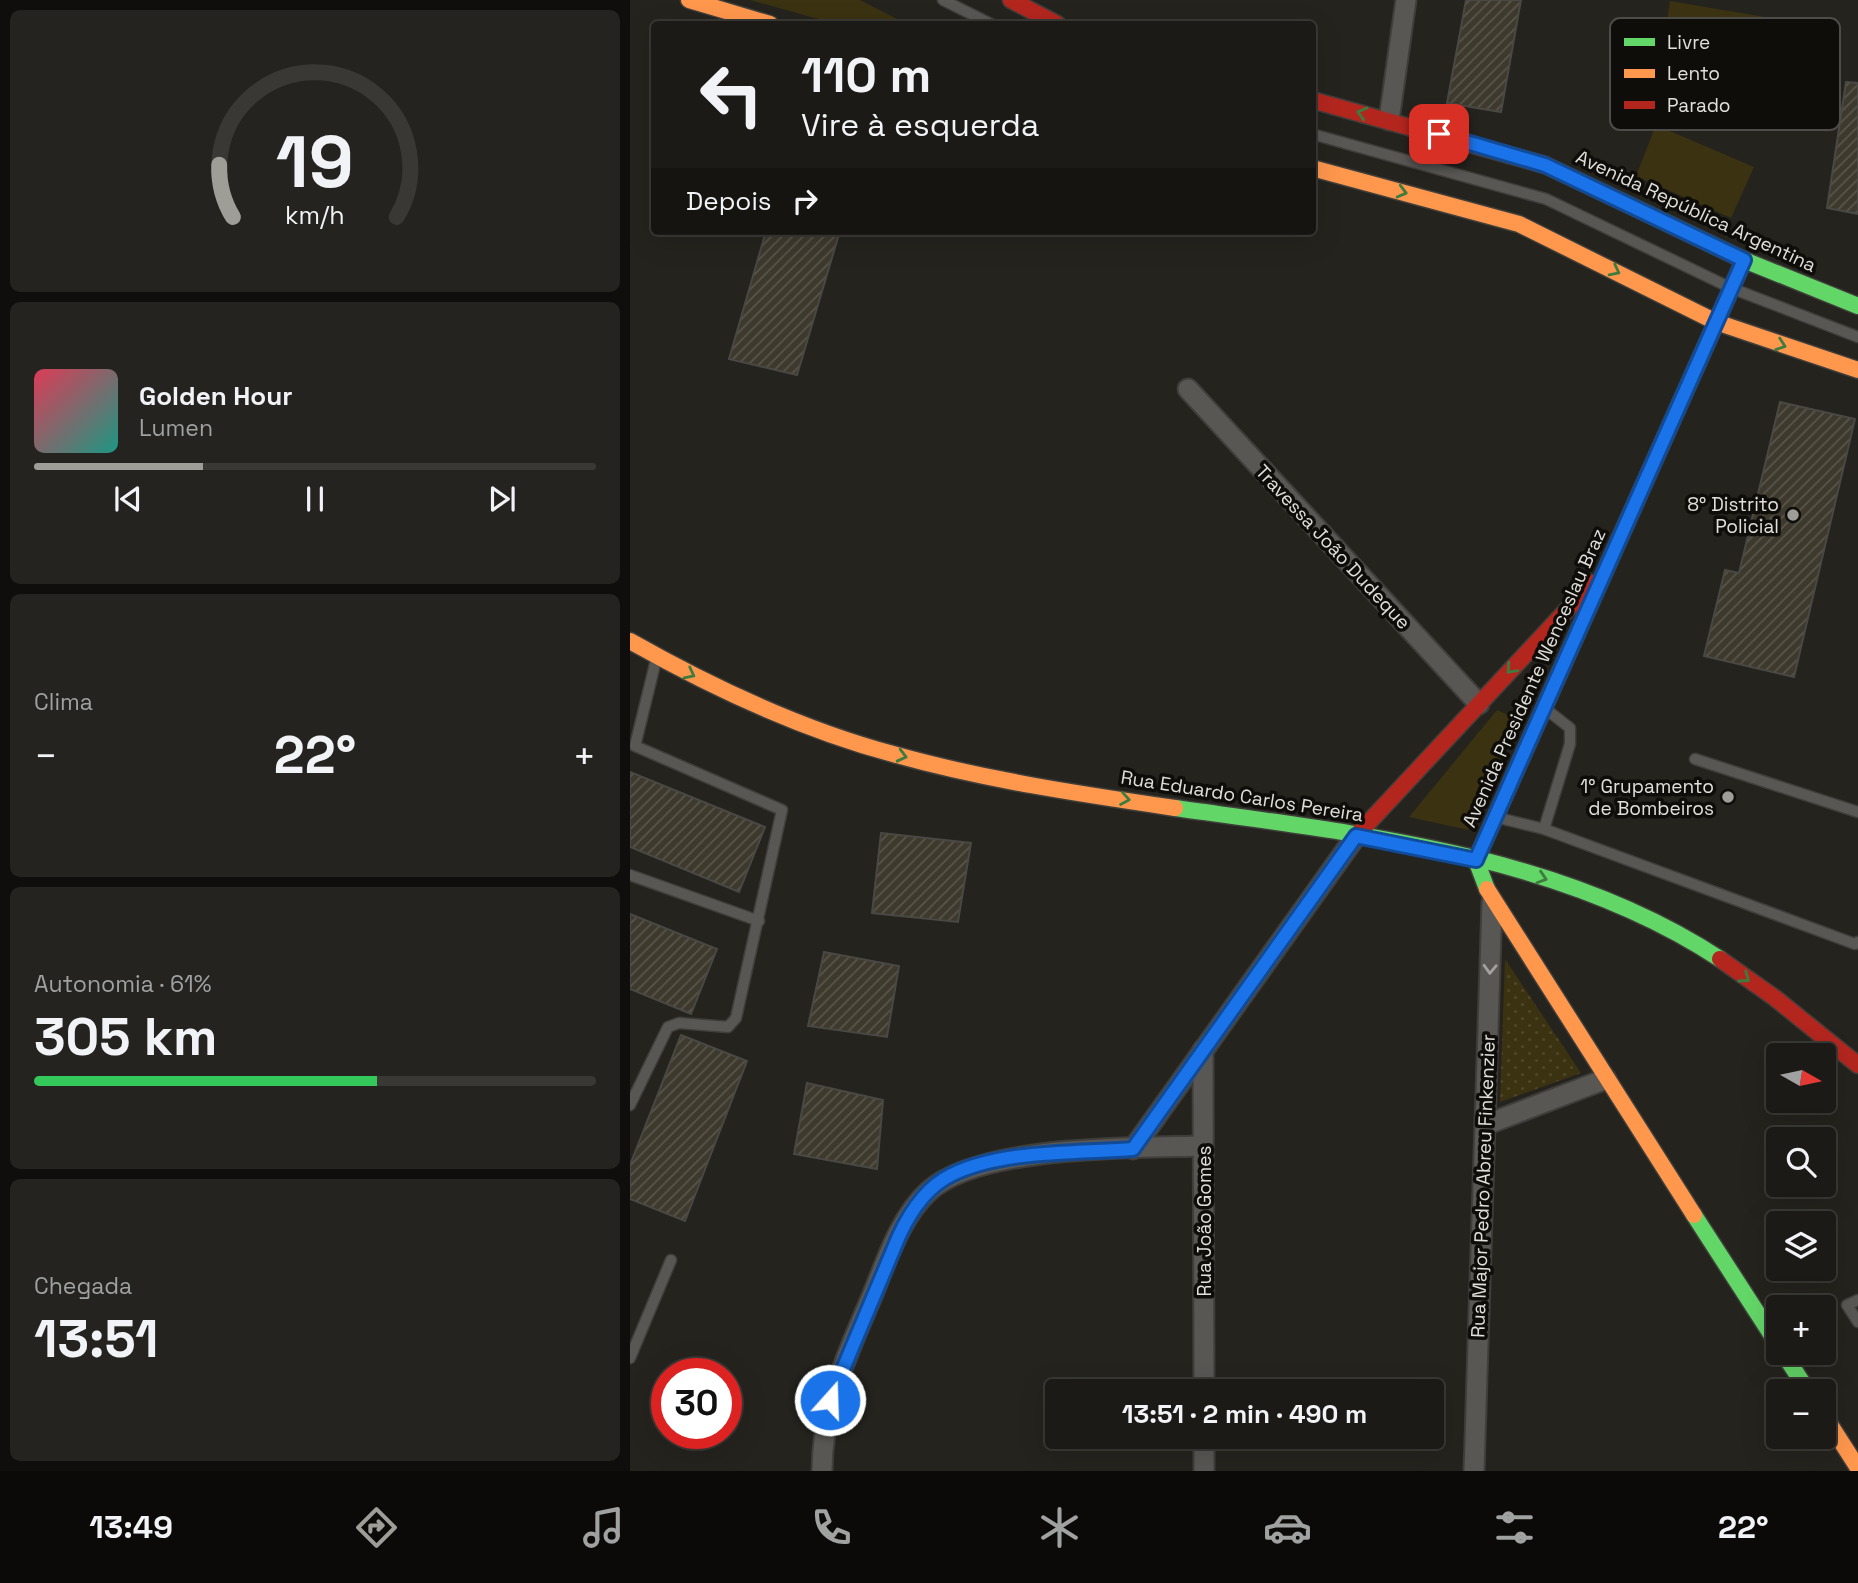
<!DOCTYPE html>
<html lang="pt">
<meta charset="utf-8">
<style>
body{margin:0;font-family:"Space Grotesk",sans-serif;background:#24231f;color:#f1f3f6;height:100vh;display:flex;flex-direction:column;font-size:26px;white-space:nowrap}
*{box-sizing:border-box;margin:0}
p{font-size:23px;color:#a0a1a1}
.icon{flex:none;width:38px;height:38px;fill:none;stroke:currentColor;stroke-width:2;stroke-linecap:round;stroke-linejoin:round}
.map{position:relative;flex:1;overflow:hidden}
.drawer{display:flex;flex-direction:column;gap:10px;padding:10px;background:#0f0e0c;width:630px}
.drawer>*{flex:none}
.hud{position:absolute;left:21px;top:21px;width:665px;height:214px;border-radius:7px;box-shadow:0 7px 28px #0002,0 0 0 2px #393835;background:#1b1a16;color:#f1f3f6;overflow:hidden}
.needle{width:46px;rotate:99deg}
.buttons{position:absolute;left:1136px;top:1043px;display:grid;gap:14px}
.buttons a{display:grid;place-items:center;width:70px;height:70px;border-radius:7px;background:#1b1a16;box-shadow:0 7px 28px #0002,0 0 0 2px #393835;font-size:35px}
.speed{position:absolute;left:21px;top:1358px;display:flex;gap:14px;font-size:35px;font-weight:700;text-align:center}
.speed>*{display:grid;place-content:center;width:91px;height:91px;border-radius:50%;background:#1b1a16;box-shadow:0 7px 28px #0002,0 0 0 2px #393835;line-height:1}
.speed .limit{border:10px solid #d22;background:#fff;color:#111}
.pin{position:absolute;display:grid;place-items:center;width:60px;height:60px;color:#fff;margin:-30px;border-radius:14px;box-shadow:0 4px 10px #0006}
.me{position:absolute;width:77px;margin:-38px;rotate:20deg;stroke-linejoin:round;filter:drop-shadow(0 0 5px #0008)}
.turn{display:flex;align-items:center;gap:24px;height:147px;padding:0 35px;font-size:32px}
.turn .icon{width:91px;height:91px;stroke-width:2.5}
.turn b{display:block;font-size:49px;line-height:60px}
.then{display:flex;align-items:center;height:66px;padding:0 35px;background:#0003;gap:14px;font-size:26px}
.big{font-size:52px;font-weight:700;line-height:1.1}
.drawer .tile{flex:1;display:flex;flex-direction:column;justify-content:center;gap:10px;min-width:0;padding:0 24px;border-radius:10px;background:#24231f}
.drawer .dial{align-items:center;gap:0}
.dial svg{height:182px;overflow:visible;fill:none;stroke:#393835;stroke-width:7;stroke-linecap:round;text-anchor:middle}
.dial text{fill:#f1f3f6;stroke:none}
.song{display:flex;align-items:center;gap:21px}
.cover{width:84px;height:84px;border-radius:10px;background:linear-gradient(135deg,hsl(350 70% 55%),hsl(170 70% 35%))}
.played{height:7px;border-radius:4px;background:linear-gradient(90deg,#9e9d98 30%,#393835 30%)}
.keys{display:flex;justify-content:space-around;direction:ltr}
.heat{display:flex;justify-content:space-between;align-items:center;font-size:38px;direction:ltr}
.charge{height:10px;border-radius:5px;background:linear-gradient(90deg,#34c759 61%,#393835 0)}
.trip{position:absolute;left:415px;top:1379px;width:399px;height:70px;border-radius:7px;background:#1b1a16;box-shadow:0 7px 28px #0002,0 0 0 2px #393835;font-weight:700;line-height:70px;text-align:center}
.tab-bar{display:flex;height:112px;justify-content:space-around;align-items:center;background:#0b0a09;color:#a0a1a1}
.tab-bar .icon{width:49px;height:49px}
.tab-bar .selected{color:#9e9d98}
.tab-bar b{font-size:32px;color:#f1f3f6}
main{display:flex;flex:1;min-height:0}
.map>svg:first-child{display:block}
.grass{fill:url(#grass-dots)}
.park{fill:#3a3210}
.building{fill:url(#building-hatch);stroke:#494844;stroke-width:2}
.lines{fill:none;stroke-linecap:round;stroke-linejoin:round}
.lane-casing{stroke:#3f3e3b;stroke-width:13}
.street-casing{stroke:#3f3e3b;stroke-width:23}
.fast-casing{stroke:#3f3e3b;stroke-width:19}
.slow-casing{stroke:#3f3e3b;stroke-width:19}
.jam-casing{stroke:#3f3e3b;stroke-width:19}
.lane{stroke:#585754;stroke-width:10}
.street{stroke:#585754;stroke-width:19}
.fast{stroke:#63d668;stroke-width:16}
.slow{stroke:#ff974d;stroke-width:16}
.jam{stroke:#b3261e;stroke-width:16}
.oneway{stroke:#3d7c3e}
.oneway2{stroke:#a3a29e}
.route-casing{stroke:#114b97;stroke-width:18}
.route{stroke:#1a73e8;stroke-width:12}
.poi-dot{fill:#9e9d98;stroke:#0e0d0a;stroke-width:2.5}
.labels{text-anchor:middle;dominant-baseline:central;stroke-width:7;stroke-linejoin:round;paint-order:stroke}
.street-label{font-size:19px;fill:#e0dfda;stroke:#0e0d0a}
.poi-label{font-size:19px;fill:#e0dfda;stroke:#0e0d0a;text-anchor:end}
.key{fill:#0e0d0a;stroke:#4d4c48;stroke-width:2}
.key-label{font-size:19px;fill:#e0dfda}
</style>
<main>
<section class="drawer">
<div class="tile dial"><svg viewBox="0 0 100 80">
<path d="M14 69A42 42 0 1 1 86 69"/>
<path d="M14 69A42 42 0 0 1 8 46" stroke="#9e9d98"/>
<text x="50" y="56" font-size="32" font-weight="700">19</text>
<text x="50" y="72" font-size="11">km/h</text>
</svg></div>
<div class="tile">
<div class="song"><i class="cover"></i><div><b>Golden Hour</b><p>Lumen</p></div></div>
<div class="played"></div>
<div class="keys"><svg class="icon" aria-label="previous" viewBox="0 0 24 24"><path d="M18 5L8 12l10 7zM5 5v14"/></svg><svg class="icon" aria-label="pause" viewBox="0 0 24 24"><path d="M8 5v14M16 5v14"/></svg><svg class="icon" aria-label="next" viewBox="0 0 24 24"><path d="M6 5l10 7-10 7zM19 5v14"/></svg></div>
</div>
<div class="tile"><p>Clima</p>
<div class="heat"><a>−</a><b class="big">22°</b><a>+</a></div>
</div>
<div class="tile"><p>Autonomia · 61%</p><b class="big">305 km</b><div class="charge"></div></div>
<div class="tile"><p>Chegada</p><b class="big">13:51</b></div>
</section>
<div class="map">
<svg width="1228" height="1471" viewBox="0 0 1228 1471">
<defs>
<pattern id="grass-dots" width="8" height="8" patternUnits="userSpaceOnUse" patternTransform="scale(1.75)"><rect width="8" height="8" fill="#3a3210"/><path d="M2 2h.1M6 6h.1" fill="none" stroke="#4d4627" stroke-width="1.8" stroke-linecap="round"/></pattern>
<pattern id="building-hatch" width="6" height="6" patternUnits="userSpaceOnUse" patternTransform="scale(1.75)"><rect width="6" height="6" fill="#3d392d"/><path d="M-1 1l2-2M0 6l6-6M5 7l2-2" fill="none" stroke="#59554b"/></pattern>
</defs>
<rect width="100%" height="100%" fill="#24231e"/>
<!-- grass -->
<polygon class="grass" points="875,959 951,1073 870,1102"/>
<!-- park -->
<g class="park">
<polygon points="120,0 230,0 277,24 206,24"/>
<polygon points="1040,1 1141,18 1132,75 1031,58"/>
<polygon points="1026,125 1124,167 1101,218 1006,176"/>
<polygon points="867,710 890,720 838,830 779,817"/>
</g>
<!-- building -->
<g class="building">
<polygon points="836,0 891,0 871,112 817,103"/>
<polygon points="1216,82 1228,83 1228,214 1197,208"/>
<polygon points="136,231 210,231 167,375 99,359"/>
<polygon points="1150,402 1225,419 1164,677 1074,656 1095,570 1109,573"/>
<polygon points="0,772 135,827 109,892 0,847"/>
<polygon points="251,833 341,843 328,922 242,913"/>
<polygon points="0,914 87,949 61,1014 0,989"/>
<polygon points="194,952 269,966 257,1037 178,1026"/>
<polygon points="51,1035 117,1061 55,1221 0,1199 0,1165"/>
<polygon points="177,1083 253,1100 247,1169 164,1154"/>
</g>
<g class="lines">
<defs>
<g id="lane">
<polyline points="313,0 361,24"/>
<polyline points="682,134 916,199 1101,288 1228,337"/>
<polyline points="1065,759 1228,812"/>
<polyline points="869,818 914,829 1225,944 1228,942"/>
<polyline points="914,829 940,744 940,728 917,710"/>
<polyline points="0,875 129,921"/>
<polyline points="0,1105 38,1027 49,1023 98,1027 106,1018 152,810 5,746 26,660"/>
<polyline points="1228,1300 1217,1305 1228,1322"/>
<polyline points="0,1358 41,1260"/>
</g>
<g id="street">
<polyline points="759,120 776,0"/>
<polyline points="558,389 849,704"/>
<polyline points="573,1050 574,1391"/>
<polyline points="855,1125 976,1079"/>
<polyline points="503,1149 726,836"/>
<polyline points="574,1437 574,1471"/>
<path d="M192,1471C192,1411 214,1362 237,1308C254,1270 267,1220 299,1191C350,1145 504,1148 573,1146"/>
<polyline points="844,1471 862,902"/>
</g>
<g id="fast">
<polyline points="1016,213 1114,260 1228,306"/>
<path d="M545,808C730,834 930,854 1090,959"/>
<polyline points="857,889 846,860 1114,260"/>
<polyline points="1064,1215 1148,1345"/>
<polyline points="1153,1353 1178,1391"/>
</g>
<g id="slow">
<polyline points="59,0 140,24"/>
<polyline points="682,168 889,224 1086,322 1228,370"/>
<path d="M0,641C83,688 170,729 263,754C355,780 450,794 545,808"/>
<polyline points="857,889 1064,1215"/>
<polyline points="1194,1415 1228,1468"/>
</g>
<g id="jam">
<polyline points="381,0 427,24"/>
<polyline points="682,100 915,165 1016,213"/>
<polyline points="726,836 962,583"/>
<polyline points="1090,959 1145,998 1228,1065"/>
</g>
</defs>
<!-- lane casing -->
<use href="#lane" class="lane-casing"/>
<!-- street casing -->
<use href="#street" class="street-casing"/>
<!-- fast casing -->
<use href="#fast" class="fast-casing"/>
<!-- slow casing -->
<use href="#slow" class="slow-casing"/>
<!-- jam casing -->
<use href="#jam" class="jam-casing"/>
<!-- lane -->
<use href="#lane" class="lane"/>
<!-- street -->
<use href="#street" class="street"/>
<!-- fast -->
<use href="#fast" class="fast"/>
<!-- slow -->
<use href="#slow" class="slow"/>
<!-- jam -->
<use href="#jam" class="jam"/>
</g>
<!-- one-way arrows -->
<defs><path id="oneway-chevron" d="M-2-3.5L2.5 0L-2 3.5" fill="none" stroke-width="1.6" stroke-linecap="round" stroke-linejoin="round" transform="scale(1.75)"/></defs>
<g class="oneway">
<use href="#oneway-chevron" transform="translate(732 113) rotate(-165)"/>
<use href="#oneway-chevron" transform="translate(772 192) rotate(15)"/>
<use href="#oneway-chevron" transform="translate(985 271) rotate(27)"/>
<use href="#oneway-chevron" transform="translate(1151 345) rotate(19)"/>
<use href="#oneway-chevron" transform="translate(881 669) rotate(133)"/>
<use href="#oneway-chevron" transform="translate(60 674) rotate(27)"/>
<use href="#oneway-chevron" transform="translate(272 756) rotate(14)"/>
<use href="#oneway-chevron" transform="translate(495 799) rotate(9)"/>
<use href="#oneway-chevron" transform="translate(912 878) rotate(18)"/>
<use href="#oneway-chevron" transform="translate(1115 978) rotate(35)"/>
</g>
<use class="oneway2" href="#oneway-chevron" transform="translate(860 969) rotate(92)"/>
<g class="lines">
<defs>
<path id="route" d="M200,1400L269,1236C280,1212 297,1187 321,1175C371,1150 447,1153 503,1149L726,836L846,860L1114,260L915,165L809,134"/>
</defs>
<!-- route casing -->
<use href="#route" class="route-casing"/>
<!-- route -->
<use href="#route" class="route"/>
</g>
<!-- markers -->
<g class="poi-dot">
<circle cx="1163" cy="515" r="7"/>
<circle cx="1098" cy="797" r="7"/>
</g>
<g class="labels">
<!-- street labels -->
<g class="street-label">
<text transform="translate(1066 211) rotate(25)">Avenida República Argentina</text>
<text transform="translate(703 547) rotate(47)">Travessa João Dudeque</text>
<text transform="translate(904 678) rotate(-66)">Avenida Presidente Wenceslau Braz</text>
<text transform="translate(612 796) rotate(9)">Rua Eduardo Carlos Pereira</text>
<text transform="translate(853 1186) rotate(-88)">Rua Major Pedro Abreu Finkenzier</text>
<text transform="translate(574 1221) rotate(-90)">Rua João Gomes</text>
</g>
<!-- poi labels -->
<g class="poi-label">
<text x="1149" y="504">8° Distrito<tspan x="1149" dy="22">Policial</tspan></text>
<text x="1084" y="786">1° Grupamento<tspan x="1084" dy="22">de Bombeiros</tspan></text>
</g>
</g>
<!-- legend -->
<rect x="980" y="18" width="230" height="112" rx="10" class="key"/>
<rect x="994" y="38" width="31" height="8" fill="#63d668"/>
<rect x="994" y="69" width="31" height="9" fill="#ff974d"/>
<rect x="994" y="101" width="31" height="8" fill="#b3261e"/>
<g class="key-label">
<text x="1037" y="49">Livre</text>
<text x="1037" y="80">Lento</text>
<text x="1037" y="112">Parado</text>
</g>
</svg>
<div class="buttons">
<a><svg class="needle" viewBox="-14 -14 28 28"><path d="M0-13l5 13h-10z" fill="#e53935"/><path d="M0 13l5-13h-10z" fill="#a0a1a1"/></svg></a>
<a><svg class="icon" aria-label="search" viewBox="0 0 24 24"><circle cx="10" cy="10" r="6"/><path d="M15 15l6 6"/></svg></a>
<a><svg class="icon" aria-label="layers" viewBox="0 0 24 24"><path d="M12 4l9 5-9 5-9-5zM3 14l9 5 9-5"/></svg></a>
<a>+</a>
<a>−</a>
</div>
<div class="speed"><div class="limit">30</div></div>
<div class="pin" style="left:809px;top:134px;background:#d93025"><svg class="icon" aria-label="arrive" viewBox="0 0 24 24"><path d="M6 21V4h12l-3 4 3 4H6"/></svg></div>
<svg class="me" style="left:200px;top:1400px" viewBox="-20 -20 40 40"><circle r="17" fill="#1a73e8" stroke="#fff" stroke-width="3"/><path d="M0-11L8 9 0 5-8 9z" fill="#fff"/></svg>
<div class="trip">13:51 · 2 min · 490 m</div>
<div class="hud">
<div class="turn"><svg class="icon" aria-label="left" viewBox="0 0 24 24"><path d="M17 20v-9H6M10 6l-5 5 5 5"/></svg><div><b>110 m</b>Vire à esquerda</div></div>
<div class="then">Depois<svg class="icon" aria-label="right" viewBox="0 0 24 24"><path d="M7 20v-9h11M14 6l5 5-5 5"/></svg></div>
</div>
</div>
</main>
<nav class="tab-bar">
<b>13:49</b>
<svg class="icon selected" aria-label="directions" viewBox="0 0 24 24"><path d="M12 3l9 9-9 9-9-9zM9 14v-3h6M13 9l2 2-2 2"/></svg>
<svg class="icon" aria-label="music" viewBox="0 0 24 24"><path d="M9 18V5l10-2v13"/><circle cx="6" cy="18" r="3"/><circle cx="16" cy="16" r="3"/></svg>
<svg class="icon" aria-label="phone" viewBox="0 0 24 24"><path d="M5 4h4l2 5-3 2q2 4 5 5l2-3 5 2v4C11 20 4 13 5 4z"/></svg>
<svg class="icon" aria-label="climate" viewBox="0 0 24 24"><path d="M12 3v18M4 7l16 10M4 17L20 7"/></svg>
<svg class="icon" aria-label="car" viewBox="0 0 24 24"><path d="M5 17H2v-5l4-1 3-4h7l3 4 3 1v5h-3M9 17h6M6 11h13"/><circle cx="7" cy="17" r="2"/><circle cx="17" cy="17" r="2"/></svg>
<svg class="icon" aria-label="filters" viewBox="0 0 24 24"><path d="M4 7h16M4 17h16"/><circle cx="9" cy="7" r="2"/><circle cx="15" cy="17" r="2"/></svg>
<b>22°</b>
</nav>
